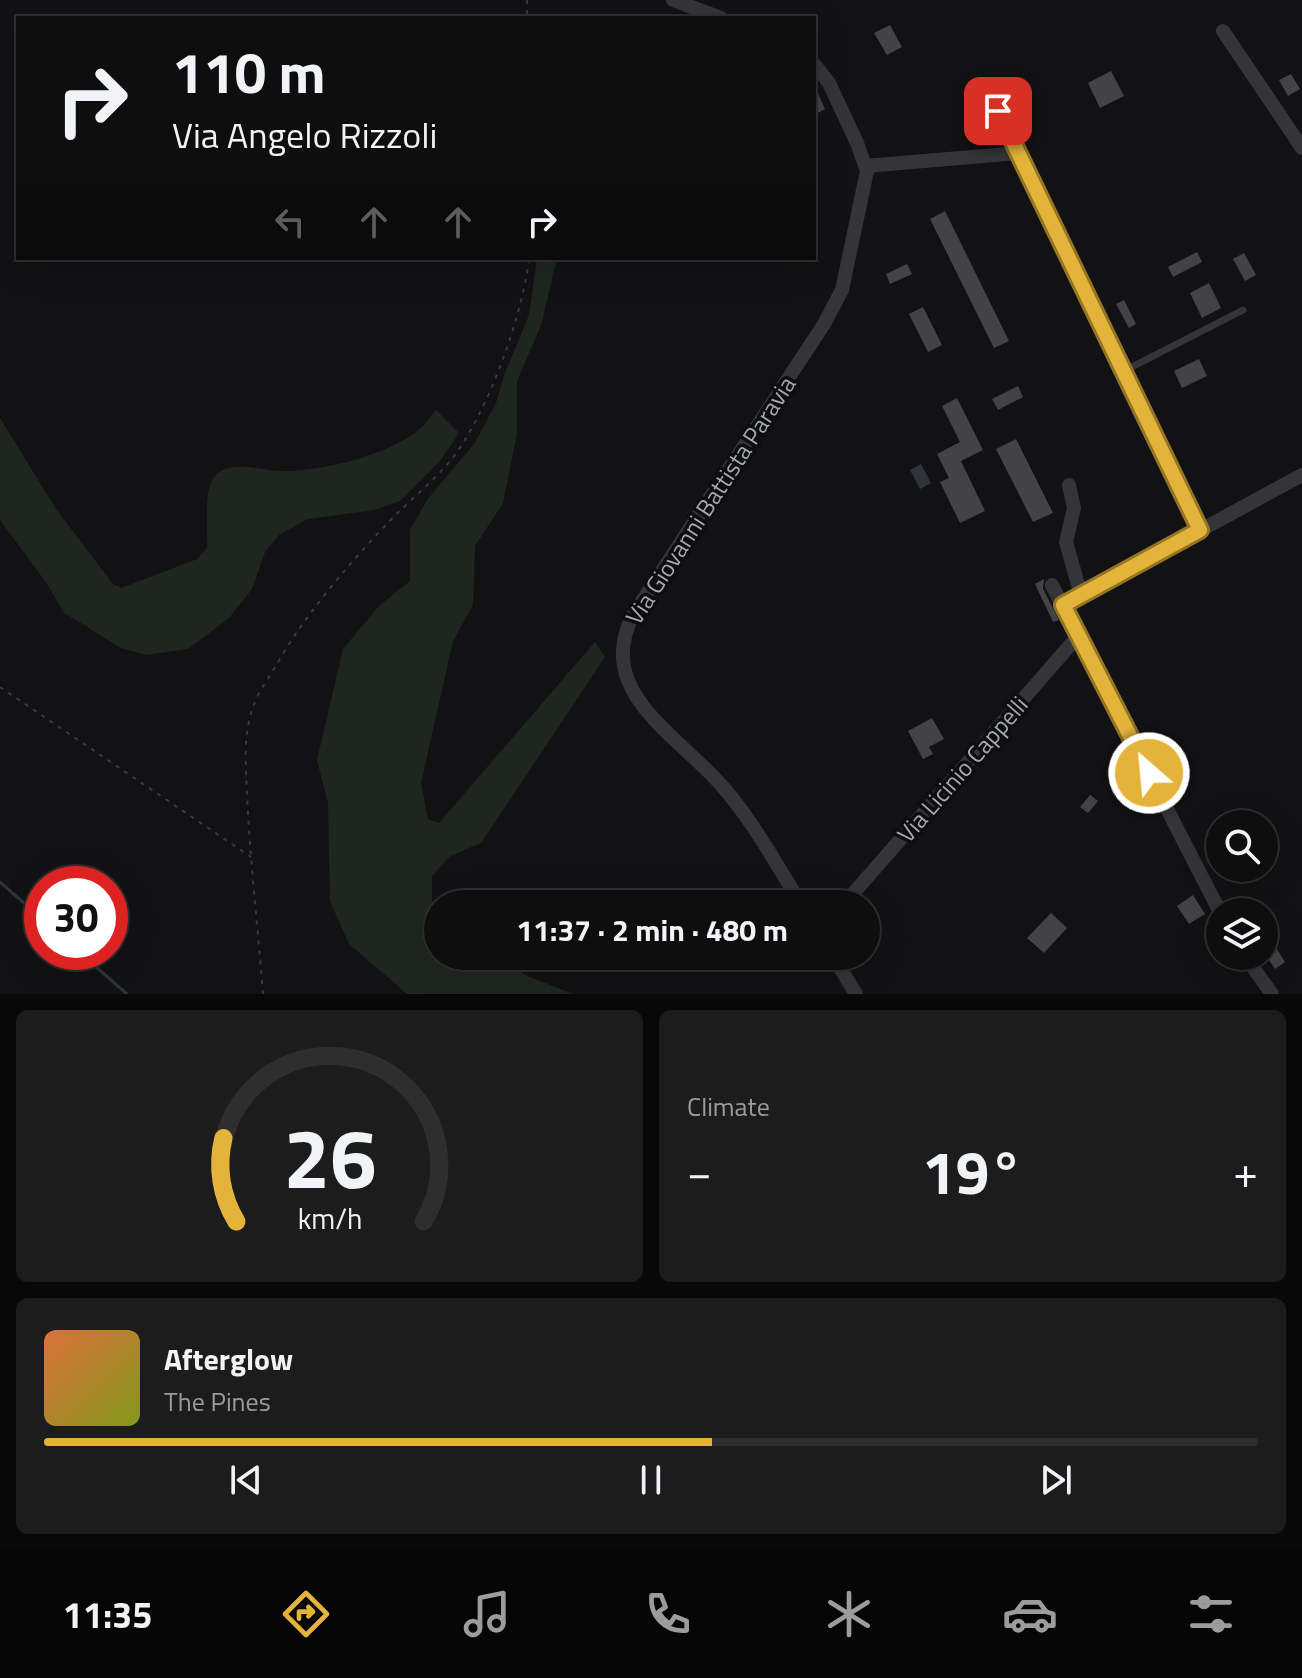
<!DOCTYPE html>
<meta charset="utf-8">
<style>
body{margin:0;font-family:"Titillium Web",sans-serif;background:#1c1c1d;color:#f1f3f6;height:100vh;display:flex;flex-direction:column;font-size:30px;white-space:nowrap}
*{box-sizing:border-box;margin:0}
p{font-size:26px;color:#9b9c9e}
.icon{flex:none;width:44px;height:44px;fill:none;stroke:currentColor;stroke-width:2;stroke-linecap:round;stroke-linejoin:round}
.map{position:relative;height:994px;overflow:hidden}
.side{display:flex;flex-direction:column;gap:16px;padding:16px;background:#080808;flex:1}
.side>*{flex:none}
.banner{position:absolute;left:16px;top:16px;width:800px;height:244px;border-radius:0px;box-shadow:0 8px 32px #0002,0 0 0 2px #2e2e2f;background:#0e0e0f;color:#f1f3f6;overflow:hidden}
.controls{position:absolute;left:1206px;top:810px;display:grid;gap:16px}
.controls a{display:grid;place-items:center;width:72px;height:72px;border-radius:50%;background:#0e0e0f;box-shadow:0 8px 32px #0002,0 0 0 2px #2e2e2f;font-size:40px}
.speed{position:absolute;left:24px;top:866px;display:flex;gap:16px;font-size:40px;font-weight:700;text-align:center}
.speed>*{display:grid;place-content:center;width:104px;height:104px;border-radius:50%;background:#0e0e0f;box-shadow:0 8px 32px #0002,0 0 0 2px #2e2e2f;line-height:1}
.speed .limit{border:12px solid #d22;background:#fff;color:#111}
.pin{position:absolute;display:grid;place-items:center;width:68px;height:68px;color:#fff;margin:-34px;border-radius:16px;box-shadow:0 4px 12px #0006}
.me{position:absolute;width:88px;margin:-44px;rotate:333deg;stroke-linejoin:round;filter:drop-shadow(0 0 6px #0008)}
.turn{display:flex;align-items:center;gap:28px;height:168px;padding:0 24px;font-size:36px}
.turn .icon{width:104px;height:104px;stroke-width:2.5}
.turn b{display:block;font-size:56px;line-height:68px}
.lanes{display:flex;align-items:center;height:76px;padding:0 24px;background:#0003;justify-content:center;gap:40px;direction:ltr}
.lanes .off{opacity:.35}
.big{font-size:60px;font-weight:700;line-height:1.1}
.side .widget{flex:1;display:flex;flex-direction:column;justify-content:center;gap:12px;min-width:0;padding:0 28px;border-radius:12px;background:#1c1c1d}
.side .dial{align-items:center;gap:0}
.dial svg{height:208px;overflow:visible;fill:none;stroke:#2e2e2f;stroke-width:7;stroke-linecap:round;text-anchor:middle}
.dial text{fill:#f1f3f6;stroke:none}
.song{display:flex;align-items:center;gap:24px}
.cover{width:96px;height:96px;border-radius:12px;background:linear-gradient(135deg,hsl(20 70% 55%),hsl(70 70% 35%))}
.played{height:8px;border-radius:4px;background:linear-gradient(90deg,#e4b43a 55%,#2e2e2f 55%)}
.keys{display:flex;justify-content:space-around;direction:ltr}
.heat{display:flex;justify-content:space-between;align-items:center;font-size:44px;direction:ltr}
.side .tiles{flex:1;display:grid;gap:16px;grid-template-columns:1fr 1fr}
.widget:last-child{grid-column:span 2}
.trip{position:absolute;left:424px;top:890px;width:456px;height:80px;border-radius:40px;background:#0e0e0f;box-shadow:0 8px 32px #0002,0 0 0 2px #2e2e2f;font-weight:700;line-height:80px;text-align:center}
.tab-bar{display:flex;height:128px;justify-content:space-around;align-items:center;background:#060606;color:#9b9c9e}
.tab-bar .icon{width:56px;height:56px}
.tab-bar .selected{color:#e4b43a}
.tab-bar b{font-size:36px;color:#f1f3f6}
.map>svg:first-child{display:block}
.green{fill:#1f2620}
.water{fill:#2d343b}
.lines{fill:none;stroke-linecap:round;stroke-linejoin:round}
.stream{stroke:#2d343b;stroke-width:3}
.building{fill:#424247}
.path{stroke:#3a3b3f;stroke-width:2;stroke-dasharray:4 6;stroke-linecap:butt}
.lane{stroke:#343439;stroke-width:7}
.street{stroke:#343439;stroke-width:14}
.route-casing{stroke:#947526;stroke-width:20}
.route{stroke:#e4b43a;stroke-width:14}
.labels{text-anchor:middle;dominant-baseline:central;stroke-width:7;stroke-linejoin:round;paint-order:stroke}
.street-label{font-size:24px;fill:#a5a9b3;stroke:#0e0d0f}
</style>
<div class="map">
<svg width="1302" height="994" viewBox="0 0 1302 994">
<rect width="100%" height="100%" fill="#121214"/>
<!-- green -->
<g class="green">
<polygon points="537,258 557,259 541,325 517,381 517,434 503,503 475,546 473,605 453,641 421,783 428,819 439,823 595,642 605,657 481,843 450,856 432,876 432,901 438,913 438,956 495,956 525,975 573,994 407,994 349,944 330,901 328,803 317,760 343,649 379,606 410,581 410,530 427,500 474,444 496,403 505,373 529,315"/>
<path d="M436,410L459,433L440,461L400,501L374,510L308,519L280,534L265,552L252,589L229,618L188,649L146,655L121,648L63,612L48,585L0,520V418L56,509L113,584L121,588L197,559L207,548C208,531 203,488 215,476C231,458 265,472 286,471C327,470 382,456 415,433C423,427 430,418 436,410Z"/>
</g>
<!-- water -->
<polygon class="water" points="921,464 931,483 920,489 910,470"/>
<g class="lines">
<!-- stream -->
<g class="stream">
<polyline points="0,882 42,919"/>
<polyline points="79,952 127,994"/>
</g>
</g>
<!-- building -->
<g class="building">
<polygon points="890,25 902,47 887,55 874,33"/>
<polygon points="1111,71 1124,96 1100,108 1088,83"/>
<polygon points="1291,74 1300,89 1288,96 1279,80"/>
<polygon points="814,85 825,109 814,115"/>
<polygon points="945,211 1009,341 994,348 930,219"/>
<polygon points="1197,252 1202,262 1173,277 1168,267"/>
<polygon points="1244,253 1256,275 1245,281 1233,259"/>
<polygon points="907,264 912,274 890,284 886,274"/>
<polygon points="1209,283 1221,308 1202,318 1190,293"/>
<polygon points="1124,300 1136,324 1129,328 1116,304"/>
<polygon points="923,307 942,345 928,352 909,314"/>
<polygon points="1199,359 1207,376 1182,388 1174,371"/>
<polygon points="1018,386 1023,397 998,410 992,399"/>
<polygon points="957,398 983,450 961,461 985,511 960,523 940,482 949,478 937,454 960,442 942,406"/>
<polygon points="1016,439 1053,513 1033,522 996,449"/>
<polygon points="1044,579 1043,589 1059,620 1053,622 1035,584"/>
<polygon points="932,718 944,739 929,747 933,754 923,759 908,731"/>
<polygon points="1090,795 1098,801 1088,813 1080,807"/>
<polygon points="1193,895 1205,914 1189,924 1177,906"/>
<polygon points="1051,913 1067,928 1044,953 1027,938"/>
<polygon points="1264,929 1285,962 1275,969 1267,957 1264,960"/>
</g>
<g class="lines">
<!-- path -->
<g class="path">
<polyline points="527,0 527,18"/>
<polyline points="0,687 251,857"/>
<path d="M263,994C258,928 250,861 247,794C246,766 243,738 252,710C257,693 269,678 278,662C306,614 344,570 382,529C404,505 430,485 451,460C487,415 523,315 529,258"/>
</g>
<!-- lane -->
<polyline class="lane" points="1124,371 1243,310"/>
<!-- street -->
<g class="street">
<polyline points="673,0 721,18"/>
<polyline points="1223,31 1302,148"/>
<polyline points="998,111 1200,530"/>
<polyline points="866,166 1019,153"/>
<polyline points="1069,485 1074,508 1066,542 1081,595"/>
<polyline points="1052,585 1220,912"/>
<polyline points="1063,605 1302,475"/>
<path d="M801,904C776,864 753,821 722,786C694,753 643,720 628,680C619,658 623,635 633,615L824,324L842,290L867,171L857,143L829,83L814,64"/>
<polyline points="844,904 1079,635"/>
<polyline points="833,956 856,994"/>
<polyline points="1245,956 1272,994"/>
</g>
</g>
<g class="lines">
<defs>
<polyline id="route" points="998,111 1200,530 1063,605 1149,773"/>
</defs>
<!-- route casing -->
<use href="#route" class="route-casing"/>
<!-- route -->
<use href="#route" class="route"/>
</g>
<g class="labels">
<!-- street labels -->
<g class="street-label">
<text transform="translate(710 500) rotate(-57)">Via Giovanni Battista Paravia</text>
<text transform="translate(962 769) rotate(-49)">Via Licinio Cappelli</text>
</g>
</g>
</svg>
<div class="controls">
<a><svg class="icon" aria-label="search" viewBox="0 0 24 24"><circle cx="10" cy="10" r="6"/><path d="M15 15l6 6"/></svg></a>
<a><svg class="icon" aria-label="layers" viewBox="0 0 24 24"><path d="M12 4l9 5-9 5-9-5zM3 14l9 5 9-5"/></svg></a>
</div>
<div class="speed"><div class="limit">30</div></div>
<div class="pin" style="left:998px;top:111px;background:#d93025"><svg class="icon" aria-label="arrive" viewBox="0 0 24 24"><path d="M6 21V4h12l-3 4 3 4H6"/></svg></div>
<svg class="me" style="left:1149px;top:773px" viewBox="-20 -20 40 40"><circle r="17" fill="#e4b43a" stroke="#fff" stroke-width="3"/><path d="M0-11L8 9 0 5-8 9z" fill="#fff"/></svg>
<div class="trip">11:37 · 2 min · 480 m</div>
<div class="banner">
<div class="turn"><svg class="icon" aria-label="right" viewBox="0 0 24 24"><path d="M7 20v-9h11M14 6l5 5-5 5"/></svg><div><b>110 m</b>Via Angelo Rizzoli</div></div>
<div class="lanes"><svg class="icon off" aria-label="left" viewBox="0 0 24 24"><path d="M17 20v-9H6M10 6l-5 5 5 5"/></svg><svg class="icon off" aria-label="ahead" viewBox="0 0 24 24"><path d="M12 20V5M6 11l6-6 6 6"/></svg><svg class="icon off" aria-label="ahead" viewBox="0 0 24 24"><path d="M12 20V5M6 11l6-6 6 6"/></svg><svg class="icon" aria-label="right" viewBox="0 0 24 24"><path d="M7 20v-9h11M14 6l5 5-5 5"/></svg></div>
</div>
</div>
<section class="side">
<div class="tiles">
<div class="widget dial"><svg viewBox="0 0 100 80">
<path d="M14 69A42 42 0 1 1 86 69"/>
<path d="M14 69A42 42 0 0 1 9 37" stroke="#e4b43a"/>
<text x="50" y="56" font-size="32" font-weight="700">26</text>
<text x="50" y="72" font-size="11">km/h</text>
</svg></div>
<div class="widget"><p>Climate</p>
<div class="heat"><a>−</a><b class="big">19°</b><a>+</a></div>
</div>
<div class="widget">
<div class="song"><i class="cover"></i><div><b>Afterglow</b><p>The Pines</p></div></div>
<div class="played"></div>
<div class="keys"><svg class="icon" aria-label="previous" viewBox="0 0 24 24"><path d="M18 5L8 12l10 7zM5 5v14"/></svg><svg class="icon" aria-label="pause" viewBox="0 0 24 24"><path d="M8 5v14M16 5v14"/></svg><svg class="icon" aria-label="next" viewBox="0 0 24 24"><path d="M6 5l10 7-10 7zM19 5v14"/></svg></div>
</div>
</div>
</section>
<nav class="tab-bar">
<b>11:35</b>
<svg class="icon selected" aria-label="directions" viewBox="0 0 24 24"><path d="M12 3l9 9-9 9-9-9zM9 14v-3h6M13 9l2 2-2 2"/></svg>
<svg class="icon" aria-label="music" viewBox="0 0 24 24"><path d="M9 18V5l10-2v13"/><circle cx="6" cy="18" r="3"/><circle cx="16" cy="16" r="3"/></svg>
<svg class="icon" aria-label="phone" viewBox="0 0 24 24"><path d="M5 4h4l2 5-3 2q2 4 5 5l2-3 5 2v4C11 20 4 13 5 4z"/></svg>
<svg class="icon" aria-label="climate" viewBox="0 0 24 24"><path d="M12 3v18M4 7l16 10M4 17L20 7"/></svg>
<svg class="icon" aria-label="car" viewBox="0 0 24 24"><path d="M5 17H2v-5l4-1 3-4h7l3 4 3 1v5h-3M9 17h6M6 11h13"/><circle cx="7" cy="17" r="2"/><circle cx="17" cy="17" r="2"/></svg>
<svg class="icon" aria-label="filters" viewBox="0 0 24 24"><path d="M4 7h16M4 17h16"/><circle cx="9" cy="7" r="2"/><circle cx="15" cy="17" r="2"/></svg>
</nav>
